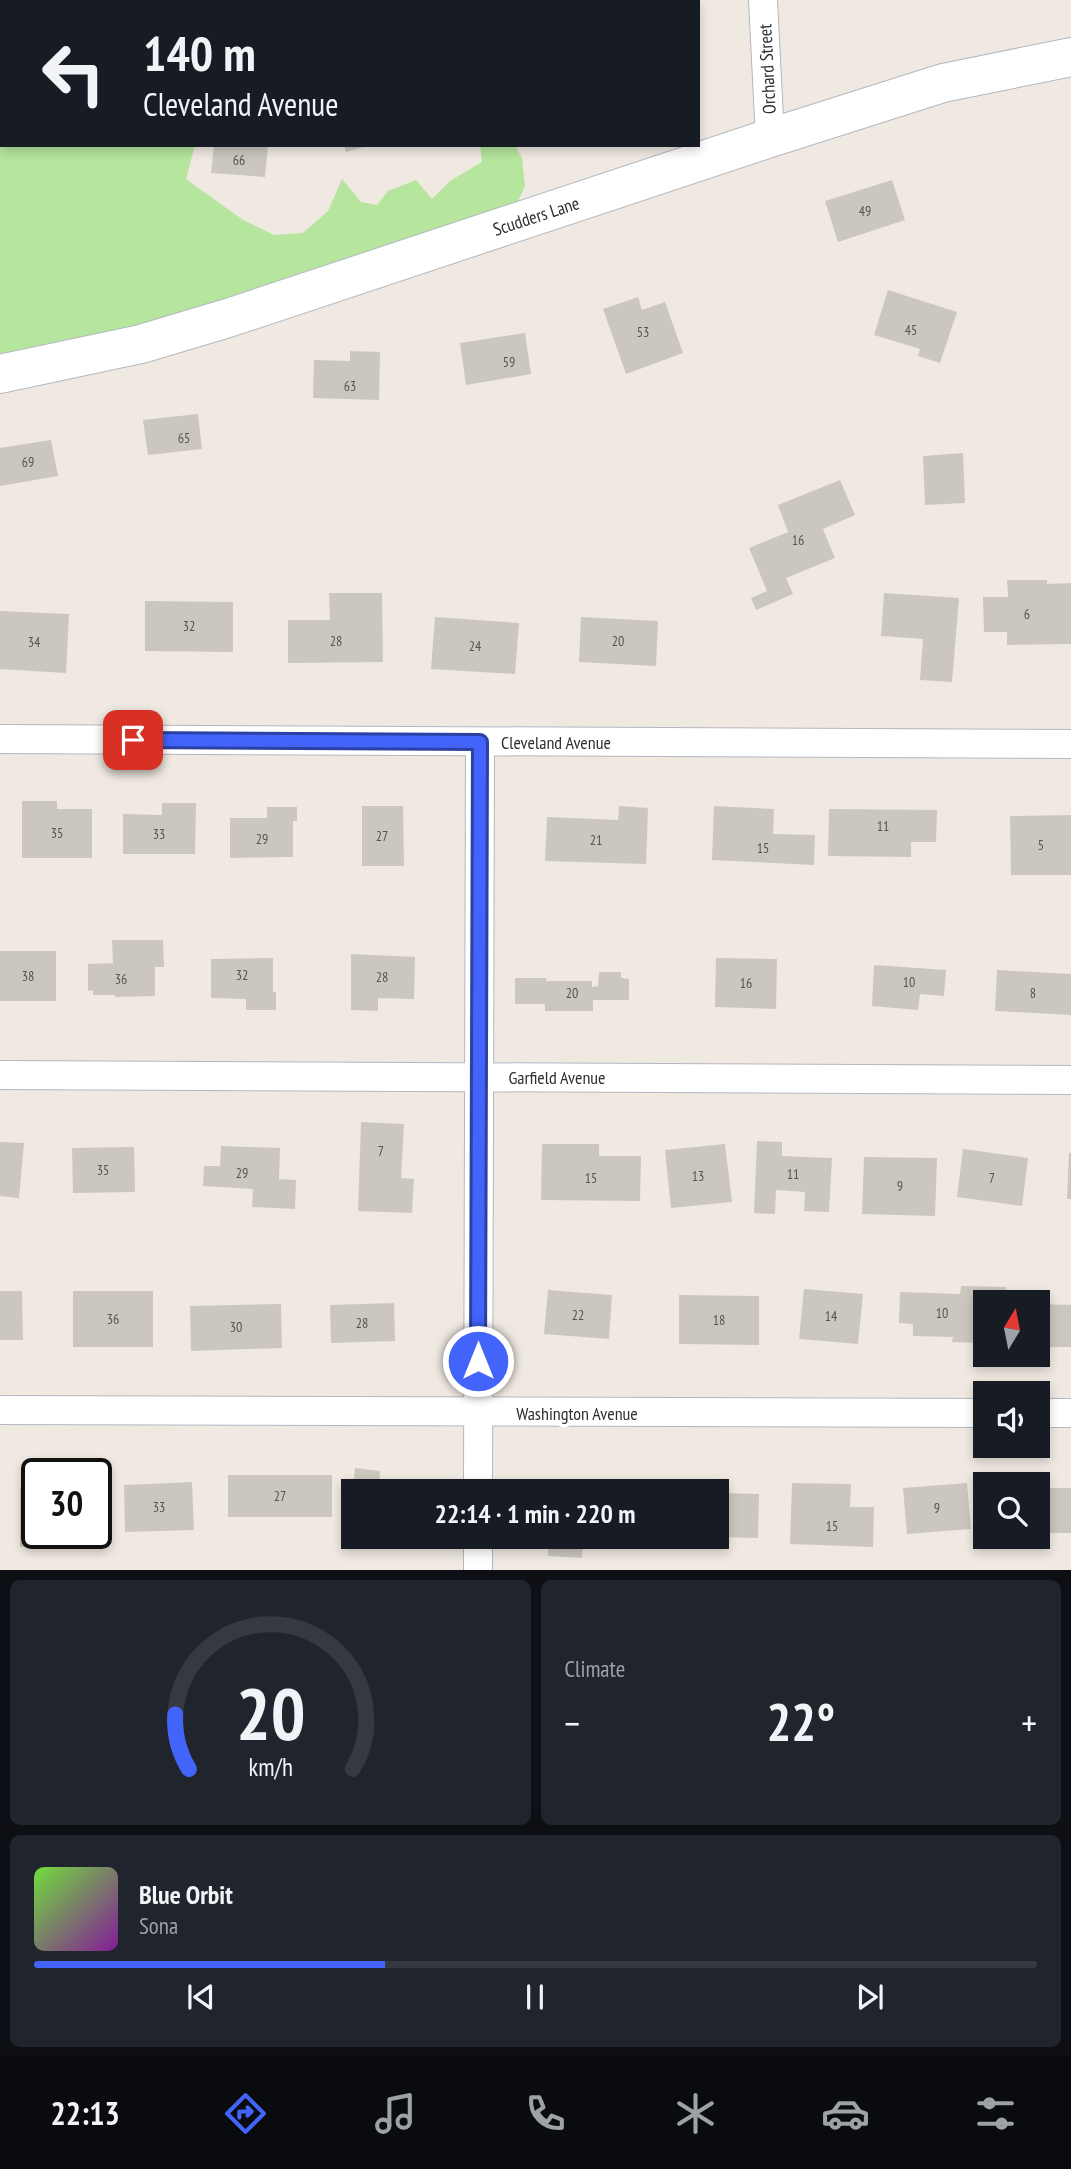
<!DOCTYPE html>
<meta charset="utf-8">
<style>
body{margin:0;font-family:"PT Sans Narrow",sans-serif;background:#20242c;color:#f1f3f6;height:100vh;display:flex;flex-direction:column;font-size:26px;white-space:nowrap}
*{box-sizing:border-box;margin:0}
p{font-size:23px;color:#9ea1a6}
.icon{flex:none;width:38px;height:38px;fill:none;stroke:currentColor;stroke-width:2;stroke-linecap:round;stroke-linejoin:round}
.map{position:relative;height:1570px;overflow:hidden}
.sheet{display:flex;flex-direction:column;gap:10px;padding:10px;background:#0d0f14;flex:1}
.sheet>*{flex:none}
.top-card{position:absolute;left:0px;top:0px;width:700px;height:147px;box-shadow:0 4px 10px #0003;background:#171b24;color:#f1f3f6;overflow:hidden}
.needle{width:46px;rotate:10deg}
.fabs{position:absolute;left:973px;top:1290px;display:grid;gap:14px}
.fabs a{display:grid;place-items:center;width:77px;height:77px;border-radius:0px;background:#171b24;box-shadow:0 4px 10px #0003;font-size:35px}
.speed{position:absolute;left:21px;top:1458px;display:flex;gap:14px;font-size:35px;font-weight:700;text-align:center}
.speed>*{display:grid;place-content:center;width:91px;height:91px;border-radius:50%;background:#171b24;box-shadow:0 4px 10px #0003;line-height:1}
.speed .limit{border:4px solid #111;border-radius:10px;background:#fff;color:#111}
.pin{position:absolute;display:grid;place-items:center;width:60px;height:60px;color:#fff;margin:-30px;border-radius:14px;box-shadow:0 4px 10px #0006}
.me{position:absolute;width:77px;margin:-38px;rotate:0deg;stroke-linejoin:round;filter:drop-shadow(0 0 5px #0008)}
.turn{display:flex;align-items:center;gap:24px;height:147px;padding:0 28px;font-size:32px}
.turn .icon{width:91px;height:91px;stroke-width:2.5}
.turn b{display:block;font-size:49px;line-height:60px}
.big{font-size:52px;font-weight:700;line-height:1.1}
.sheet .tile{flex:1;display:flex;flex-direction:column;justify-content:center;gap:10px;min-width:0;padding:0 24px;border-radius:10px;background:#20242c}
.sheet .dial{align-items:center;gap:0}
.dial svg{height:182px;overflow:visible;fill:none;stroke:#363941;stroke-width:7;stroke-linecap:round;text-anchor:middle}
.dial text{fill:#f1f3f6;stroke:none}
.song{display:flex;align-items:center;gap:21px}
.cover{width:84px;height:84px;border-radius:10px;background:linear-gradient(135deg,hsl(100 70% 55%),hsl(290 70% 35%))}
.played{height:7px;border-radius:4px;background:linear-gradient(90deg,#4264fb 35%,#363941 35%)}
.keys{display:flex;justify-content:space-around;direction:ltr}
.heat{display:flex;justify-content:space-between;align-items:center;font-size:38px;direction:ltr}
.sheet .tiles{flex:1;display:grid;gap:10px;grid-template-columns:1fr 1fr}
.tile:last-child{grid-column:span 2}
.trip{position:absolute;left:341px;top:1479px;width:388px;height:70px;border-radius:0px;background:#171b24;box-shadow:0 4px 10px #0003;font-weight:700;line-height:70px;text-align:center}
.menu{display:flex;height:112px;justify-content:space-around;align-items:center;background:#090b0e;color:#9ea1a6}
.menu .icon{width:49px;height:49px}
.menu .current{color:#4264fb}
.menu b{font-size:32px;color:#f1f3f6}
.map>svg:first-child{display:block}
.green{fill:#b6e59e}
.building{fill:#cbc7bf}
.lines{fill:none;stroke-linecap:round;stroke-linejoin:round}
.street-casing{stroke:#b4b7c1;stroke-width:30}
.secondary-casing{stroke:#b4b7c1;stroke-width:40}
.street{stroke:#fff;stroke-width:28}
.secondary{stroke:#fff;stroke-width:38}
.route-casing{stroke:#2b41a3;stroke-width:18}
.route{stroke:#4264fb;stroke-width:12}
.labels{text-anchor:middle;dominant-baseline:central;stroke-width:7;stroke-linejoin:round;paint-order:stroke}
.number-label{font-size:14px;fill:#555452}
.street-label{font-size:18px;fill:#2e2e2e;stroke:#fff}
</style>
<div class="map">
<svg width="1071" height="1571" viewBox="0 0 1071 1571">
<rect width="100%" height="100%" fill="#efe9e1"/>
<!-- green -->
<polygon class="green" points="0,0 401,0 379,2 2,2 2,145 195,145 186,179 243,220 274,235 303,233 328,211 342,179 361,202 377,205 388,191 416,180 432,199 450,181 482,162 480,145 515,145 522,158 525,186 517,204 136,335 0,356"/>
<!-- building -->
<g class="building">
<polygon points="214,145 268,145 265,177 211,173"/>
<polygon points="344,145 367,145 367,146 346,152"/>
<polygon points="892,180 905,220 838,242 825,201"/>
<polygon points="888,290 957,312 940,363 918,356 920,349 874,335"/>
<polygon points="638,297 642,310 665,302 683,353 626,374 603,309"/>
<polygon points="525,333 531,374 466,385 460,343"/>
<polygon points="350,351 380,352 379,400 313,398 314,360 350,361"/>
<polygon points="198,414 202,449 148,455 143,420"/>
<polygon points="51,440 58,476 0,486 0,448"/>
<polygon points="963,453 965,503 925,505 923,456"/>
<polygon points="840,480 855,515 823,529 835,558 786,578 793,594 756,610 751,598 767,591 749,548 788,532 778,505"/>
<polygon points="1007,580 1047,580 1047,584 1071,583 1071,644 1007,645 1007,632 984,632 983,597 1008,597"/>
<polygon points="329,593 382,593 383,662 288,663 288,620 330,620"/>
<polygon points="884,593 959,598 952,682 920,680 923,639 881,636"/>
<polygon points="145,601 233,602 233,652 145,651"/>
<polygon points="0,611 69,614 66,673 0,669"/>
<polygon points="435,617 519,623 515,674 431,669"/>
<polygon points="581,617 658,621 656,666 579,662"/>
<polygon points="22,801 57,801 57,809 92,809 92,858 22,858"/>
<polygon points="162,803 196,803 195,854 123,854 123,814 162,815"/>
<polygon points="362,806 403,806 404,866 362,866"/>
<polygon points="619,806 648,808 646,864 545,861 547,817 618,820"/>
<polygon points="714,806 774,809 773,834 815,835 814,865 712,860"/>
<polygon points="267,807 297,807 297,821 293,821 293,857 230,858 230,818 267,818"/>
<polygon points="829,809 937,810 936,842 911,842 911,857 828,856"/>
<polygon points="1071,815 1071,875 1011,875 1010,816"/>
<polygon points="112,940 163,940 164,967 155,967 155,996 115,997 115,995 93,995 93,990 88,991 88,964 113,963"/>
<rect x="0" y="951" width="56" height="50"/>
<polygon points="351,954 415,957 414,999 378,998 378,1011 351,1010"/>
<polygon points="273,958 273,992 276,992 276,1010 246,1010 246,999 211,998 211,959"/>
<polygon points="716,958 777,959 776,1009 715,1007"/>
<polygon points="874,965 946,970 944,996 920,994 918,1010 872,1006"/>
<polygon points="997,970 1071,974 1071,1015 995,1011"/>
<polygon points="599,972 621,972 621,978 629,979 629,1000 593,1000 593,1011 545,1011 545,1004 515,1004 515,978 546,978 546,981 592,981 592,987 598,986"/>
<polygon points="361,1122 404,1124 401,1178 414,1179 412,1213 358,1211"/>
<polygon points="757,1141 782,1142 782,1156 832,1158 829,1212 804,1211 805,1192 776,1190 775,1214 754,1213"/>
<polygon points="0,1142 24,1143 19,1198 0,1196"/>
<polygon points="542,1144 599,1144 599,1156 641,1156 640,1201 541,1200"/>
<polygon points="725,1144 732,1202 671,1208 665,1150"/>
<polygon points="221,1146 280,1148 279,1179 296,1180 295,1209 252,1207 253,1189 203,1186 204,1166 220,1166"/>
<polygon points="134,1147 135,1192 73,1193 72,1148"/>
<polygon points="963,1149 1028,1158 1022,1206 957,1197"/>
<polygon points="1069,1153 1071,1153 1071,1199 1067,1199"/>
<polygon points="864,1157 937,1158 935,1216 862,1214"/>
<polygon points="961,1286 1006,1287 1005,1302 985,1302 985,1343 952,1342 953,1337 913,1336 913,1324 899,1323 900,1292 960,1294"/>
<polygon points="804,1289 863,1294 858,1344 799,1339"/>
<polygon points="548,1290 612,1295 609,1339 544,1334"/>
<polygon points="0,1291 22,1291 23,1340 0,1340"/>
<rect x="73" y="1291" width="80" height="56"/>
<polygon points="679,1295 759,1296 759,1345 679,1344"/>
<polygon points="394,1303 395,1341 331,1343 330,1305"/>
<polygon points="281,1304 282,1348 191,1351 190,1306"/>
<polygon points="1038,1304 1071,1305 1071,1347 1038,1347"/>
<polygon points="355,1468 380,1471 379,1487 403,1489 403,1491 353,1491"/>
<rect x="59" y="1470" width="31" height="4"/>
<rect x="228" y="1475" width="104" height="42"/>
<polygon points="192,1482 194,1530 125,1532 124,1485"/>
<polygon points="792,1483 851,1484 850,1507 874,1507 873,1547 790,1544"/>
<polygon points="967,1483 971,1529 907,1534 903,1488"/>
<polygon points="578,1487 617,1489 617,1491 577,1491"/>
<polygon points="20,1488 37,1488 37,1533 42,1533 42,1547 20,1547"/>
<rect x="1038" y="1488" width="33" height="45"/>
<polygon points="718,1493 759,1494 758,1538 718,1537"/>
<polygon points="352,1499 354,1500 354,1531 348,1531"/>
<polygon points="398,1536 418,1536 417,1549 397,1546"/>
<polygon points="549,1536 583,1536 582,1558 548,1556"/>
</g>
<g class="lines">
<defs>
<g id="street">
<polyline points="763,0 770,138"/>
<polyline points="0,739 1071,744"/>
<polyline points="0,1075 1071,1080"/>
<polyline points="0,1410 985,1413"/>
<polyline points="1038,1413 1071,1413"/>
<polyline points="478,1491 480,742"/>
<polyline points="478,1571 478,1536"/>
</g>
<polyline id="secondary" points="0,374 141,344 228,318 770,138 943,83 1071,57"/>
</defs>
<!-- street casing -->
<use href="#street" class="street-casing"/>
<!-- secondary casing -->
<use href="#secondary" class="secondary-casing"/>
<!-- street -->
<use href="#street" class="street"/>
<!-- secondary -->
<use href="#secondary" class="secondary"/>
</g>
<g class="lines">
<defs>
<polyline id="route" points="133,740 480,742 478,1361"/>
</defs>
<!-- route casing -->
<use href="#route" class="route-casing"/>
<!-- route -->
<use href="#route" class="route"/>
</g>
<g class="labels">
<!-- number labels -->
<g class="number-label">
<text x="239" y="160">66</text>
<text x="865" y="211">49</text>
<text x="911" y="330">45</text>
<text x="643" y="332">53</text>
<text x="509" y="362">59</text>
<text x="350" y="386">63</text>
<text x="184" y="438">65</text>
<text x="28" y="462">69</text>
<text x="798" y="540">16</text>
<text x="1027" y="614">6</text>
<text x="189" y="626">32</text>
<text x="336" y="641">28</text>
<text x="618" y="641">20</text>
<text x="34" y="642">34</text>
<text x="475" y="646">24</text>
<text x="883" y="826">11</text>
<text x="57" y="833">35</text>
<text x="159" y="834">33</text>
<text x="382" y="836">27</text>
<text x="262" y="839">29</text>
<text x="596" y="840">21</text>
<text x="1041" y="845">5</text>
<text x="763" y="848">15</text>
<text x="242" y="975">32</text>
<text x="28" y="976">38</text>
<text x="382" y="977">28</text>
<text x="121" y="979">36</text>
<text x="909" y="982">10</text>
<text x="746" y="983">16</text>
<text x="572" y="993">20</text>
<text x="1033" y="993">8</text>
<text x="381" y="1151">7</text>
<text x="103" y="1170">35</text>
<text x="242" y="1173">29</text>
<text x="793" y="1174">11</text>
<text x="698" y="1176">13</text>
<text x="591" y="1178">15</text>
<text x="992" y="1178">7</text>
<text x="900" y="1186">9</text>
<text x="942" y="1313">10</text>
<text x="578" y="1315">22</text>
<text x="831" y="1316">14</text>
<text x="113" y="1319">36</text>
<text x="719" y="1320">18</text>
<text x="362" y="1323">28</text>
<text x="236" y="1327">30</text>
<text x="280" y="1496">27</text>
<text x="159" y="1507">33</text>
<text x="937" y="1508">9</text>
<text x="832" y="1526">15</text>
</g>
<!-- street labels -->
<g class="street-label">
<text transform="translate(767 69) rotate(-93)">Orchard Street</text>
<text transform="translate(536 216) rotate(-18)">Scudders Lane</text>
<text x="556" y="742">Cleveland Avenue</text>
<text x="557" y="1077">Garfield Avenue</text>
<text x="577" y="1413">Washington Avenue</text>
</g>
</g>
</svg>
<div class="fabs">
<a><svg class="needle" viewBox="-14 -14 28 28"><path d="M0-13l5 13h-10z" fill="#e53935"/><path d="M0 13l5-13h-10z" fill="#9ea1a6"/></svg></a>
<a><svg class="icon" aria-label="sound" viewBox="0 0 24 24"><path d="M4 9h4l5-4v14l-5-4H4zM17 9q2 3 0 6"/></svg></a>
<a><svg class="icon" aria-label="search" viewBox="0 0 24 24"><circle cx="10" cy="10" r="6"/><path d="M15 15l6 6"/></svg></a>
</div>
<div class="speed"><div class="limit">30</div></div>
<div class="pin" style="left:133px;top:740px;background:#d93025"><svg class="icon" aria-label="arrive" viewBox="0 0 24 24"><path d="M6 21V4h12l-3 4 3 4H6"/></svg></div>
<svg class="me" style="left:478px;top:1361px" viewBox="-20 -20 40 40"><circle r="17" fill="#4264fb" stroke="#fff" stroke-width="3"/><path d="M0-11L8 9 0 5-8 9z" fill="#fff"/></svg>
<div class="trip">22:14 · 1 min · 220 m</div>
<div class="top-card">
<div class="turn"><svg class="icon" aria-label="left" viewBox="0 0 24 24"><path d="M17 20v-9H6M10 6l-5 5 5 5"/></svg><div><b>140 m</b>Cleveland Avenue</div></div>
</div>
</div>
<section class="sheet">
<div class="tiles">
<div class="tile dial"><svg viewBox="0 0 100 80">
<path d="M14 69A42 42 0 1 1 86 69"/>
<path d="M14 69A42 42 0 0 1 8 45" stroke="#4264fb"/>
<text x="50" y="56" font-size="32" font-weight="700">20</text>
<text x="50" y="72" font-size="11">km/h</text>
</svg></div>
<div class="tile"><p>Climate</p>
<div class="heat"><a>−</a><b class="big">22°</b><a>+</a></div>
</div>
<div class="tile">
<div class="song"><i class="cover"></i><div><b>Blue Orbit</b><p>Sona</p></div></div>
<div class="played"></div>
<div class="keys"><svg class="icon" aria-label="previous" viewBox="0 0 24 24"><path d="M18 5L8 12l10 7zM5 5v14"/></svg><svg class="icon" aria-label="pause" viewBox="0 0 24 24"><path d="M8 5v14M16 5v14"/></svg><svg class="icon" aria-label="next" viewBox="0 0 24 24"><path d="M6 5l10 7-10 7zM19 5v14"/></svg></div>
</div>
</div>
</section>
<nav class="menu">
<b>22:13</b>
<svg class="icon current" aria-label="directions" viewBox="0 0 24 24"><path d="M12 3l9 9-9 9-9-9zM9 14v-3h6M13 9l2 2-2 2"/></svg>
<svg class="icon" aria-label="music" viewBox="0 0 24 24"><path d="M9 18V5l10-2v13"/><circle cx="6" cy="18" r="3"/><circle cx="16" cy="16" r="3"/></svg>
<svg class="icon" aria-label="phone" viewBox="0 0 24 24"><path d="M5 4h4l2 5-3 2q2 4 5 5l2-3 5 2v4C11 20 4 13 5 4z"/></svg>
<svg class="icon" aria-label="climate" viewBox="0 0 24 24"><path d="M12 3v18M4 7l16 10M4 17L20 7"/></svg>
<svg class="icon" aria-label="car" viewBox="0 0 24 24"><path d="M5 17H2v-5l4-1 3-4h7l3 4 3 1v5h-3M9 17h6M6 11h13"/><circle cx="7" cy="17" r="2"/><circle cx="17" cy="17" r="2"/></svg>
<svg class="icon" aria-label="filters" viewBox="0 0 24 24"><path d="M4 7h16M4 17h16"/><circle cx="9" cy="7" r="2"/><circle cx="15" cy="17" r="2"/></svg>
</nav>
